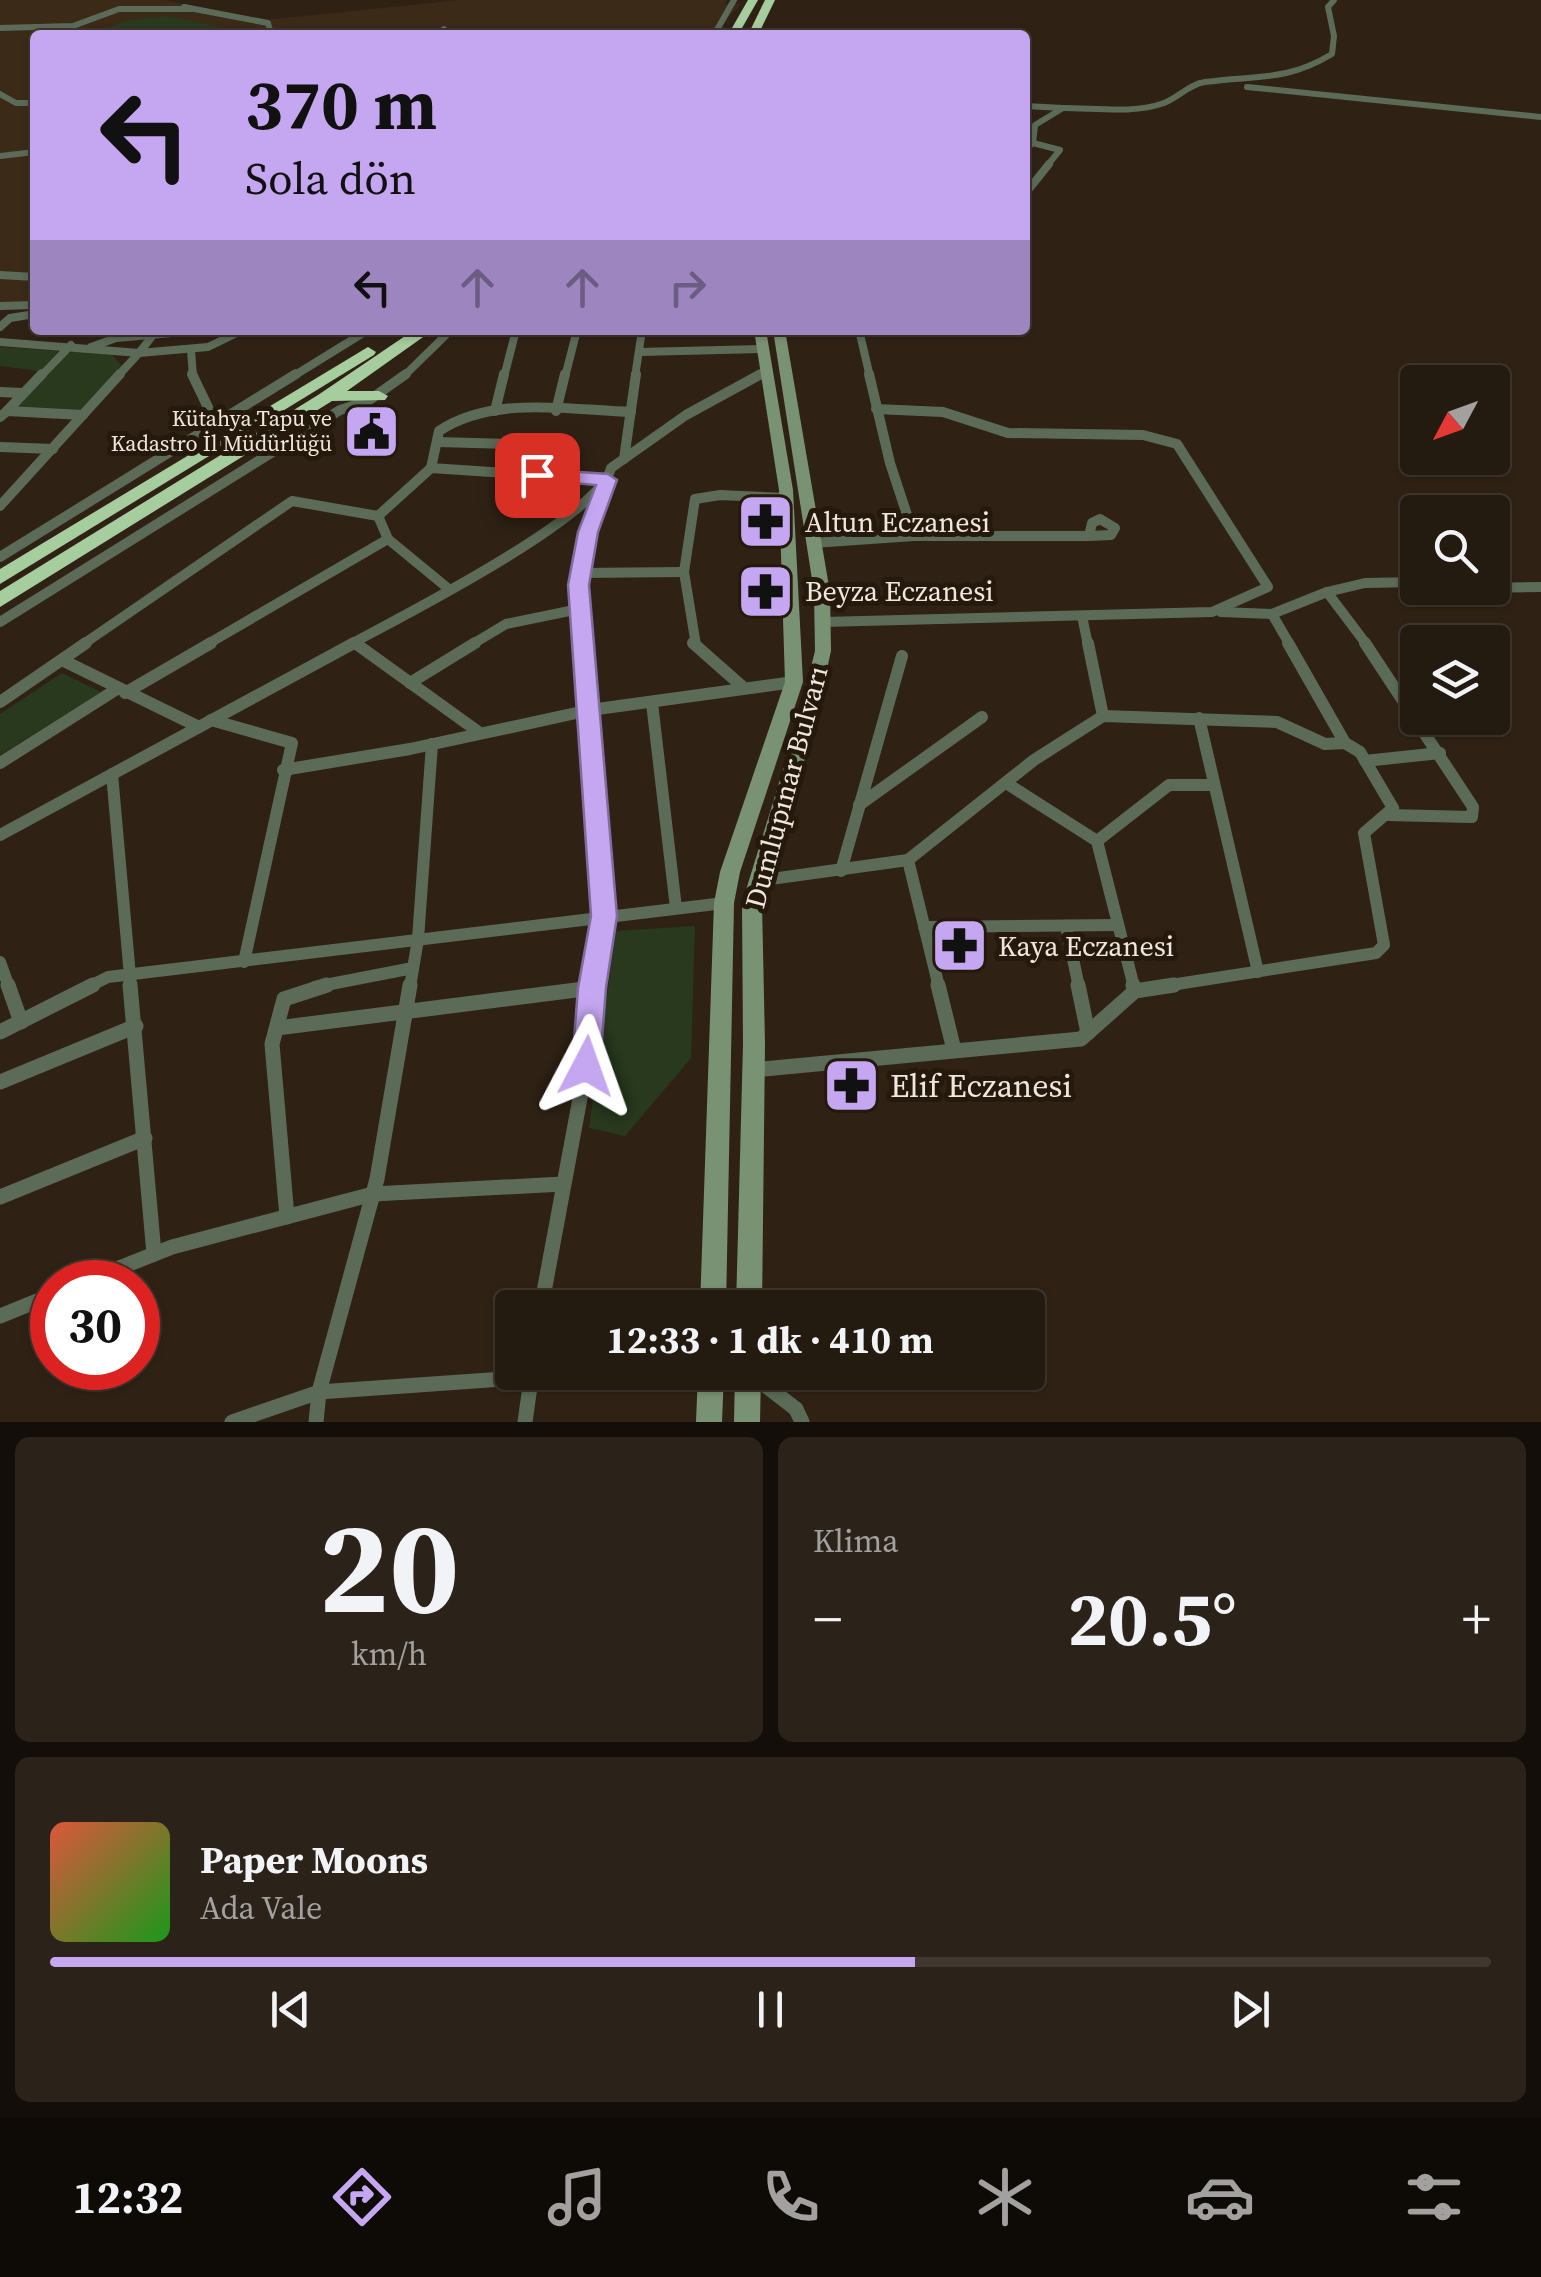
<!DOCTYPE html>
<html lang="tr">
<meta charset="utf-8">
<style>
body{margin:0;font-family:"Source Serif 4",serif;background:#2b2319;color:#f1f3f6;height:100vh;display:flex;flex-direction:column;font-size:38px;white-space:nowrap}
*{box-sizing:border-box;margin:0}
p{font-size:32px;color:#a3a19f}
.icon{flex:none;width:55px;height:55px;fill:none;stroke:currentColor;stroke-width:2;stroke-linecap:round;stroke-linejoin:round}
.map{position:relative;height:1422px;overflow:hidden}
.sheet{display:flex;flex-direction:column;gap:15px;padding:15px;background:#130e09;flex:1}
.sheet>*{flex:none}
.top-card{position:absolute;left:30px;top:30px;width:1000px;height:305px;border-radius:10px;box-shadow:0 2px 8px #0004,0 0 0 2px #403830;background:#c5a7f1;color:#111;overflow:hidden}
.needle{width:65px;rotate:229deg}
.buttons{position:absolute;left:1400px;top:365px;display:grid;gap:20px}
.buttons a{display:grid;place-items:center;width:110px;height:110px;border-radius:10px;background:#231a10;box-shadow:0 2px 8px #0004,0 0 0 2px #403830;font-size:50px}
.speed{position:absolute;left:30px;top:1260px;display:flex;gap:20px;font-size:50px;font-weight:700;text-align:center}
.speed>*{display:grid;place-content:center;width:130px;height:130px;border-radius:50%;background:#231a10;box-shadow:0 2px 8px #0004,0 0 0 2px #403830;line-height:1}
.speed .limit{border:15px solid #d22;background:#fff;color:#111}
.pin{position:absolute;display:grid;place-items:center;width:85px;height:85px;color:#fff;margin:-42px;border-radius:20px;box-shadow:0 5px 15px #0006}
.me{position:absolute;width:110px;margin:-55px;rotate:4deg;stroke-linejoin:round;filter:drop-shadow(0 0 8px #0008)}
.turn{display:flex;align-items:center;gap:35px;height:210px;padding:0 50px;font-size:45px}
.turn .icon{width:130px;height:130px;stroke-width:2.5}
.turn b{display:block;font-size:70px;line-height:85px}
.lanes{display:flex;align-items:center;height:95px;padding:0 50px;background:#0003;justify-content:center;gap:50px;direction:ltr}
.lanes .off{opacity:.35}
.big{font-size:75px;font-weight:700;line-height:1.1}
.sheet .card{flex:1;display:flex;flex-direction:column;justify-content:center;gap:15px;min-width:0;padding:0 35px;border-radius:15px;background:#2b2319}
.sheet .dial{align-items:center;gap:0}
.dial b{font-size:130px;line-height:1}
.song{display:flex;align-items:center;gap:30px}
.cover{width:120px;height:120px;border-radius:15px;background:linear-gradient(135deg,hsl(10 70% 55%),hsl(120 70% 35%))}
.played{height:10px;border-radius:5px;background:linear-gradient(90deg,#c5a7f1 60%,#403830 60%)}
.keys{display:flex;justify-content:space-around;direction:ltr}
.heat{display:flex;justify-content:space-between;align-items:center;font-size:55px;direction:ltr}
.sheet .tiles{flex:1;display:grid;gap:15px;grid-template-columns:1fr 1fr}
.card:last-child{grid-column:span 2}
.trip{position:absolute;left:495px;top:1290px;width:550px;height:100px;border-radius:10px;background:#231a10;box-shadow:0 2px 8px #0004,0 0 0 2px #403830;font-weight:700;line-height:100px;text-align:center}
.tabs{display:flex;height:160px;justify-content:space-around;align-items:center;background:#0e0a06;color:#a3a19f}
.tabs .icon{width:70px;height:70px}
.tabs .selected{color:#c5a7f1}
.tabs b{font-size:45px;color:#f1f3f6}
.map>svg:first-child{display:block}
.built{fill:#3b2a17}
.green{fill:#28391d}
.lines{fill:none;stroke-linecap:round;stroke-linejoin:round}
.street-far4{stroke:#5c6b58;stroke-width:6}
.street-far3{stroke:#5c6b58;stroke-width:8}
.street-far2{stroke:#5c6b58;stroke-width:10}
.street-far1{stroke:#5c6b58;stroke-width:12}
.street{stroke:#5c6b58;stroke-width:15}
.secondary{fill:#7a9274;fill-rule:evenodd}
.highway{fill:#a6cd9d;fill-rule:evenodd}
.route{fill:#c5a7f1;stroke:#806d9d;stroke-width:2.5}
.labels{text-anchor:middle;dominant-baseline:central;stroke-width:10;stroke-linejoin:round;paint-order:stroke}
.far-poi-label{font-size:22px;fill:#efe6dd;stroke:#25190c;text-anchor:end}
.poi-label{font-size:28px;fill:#efe6dd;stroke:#25190c;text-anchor:start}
.street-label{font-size:28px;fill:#efe6dd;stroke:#25190c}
.near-poi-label{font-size:32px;fill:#efe6dd;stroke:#25190c;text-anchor:start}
</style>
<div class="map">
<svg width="1541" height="1422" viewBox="0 0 1541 1422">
<rect width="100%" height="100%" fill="#2f2215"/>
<!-- built -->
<polygon class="built" points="0,0 164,0 265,20 460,0 726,0 725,4 741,4 710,35 35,35 35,308 0,309"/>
<!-- green -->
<g class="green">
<polygon points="166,16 219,26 212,35 92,35 124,21"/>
<polygon points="0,347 59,351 40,371 0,366"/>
<polygon points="76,351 112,355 122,366 80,412 15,408 67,354"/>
<polygon points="62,673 101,692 0,755 0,714"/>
<polygon points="695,926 691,1058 625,1136 589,1128 616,931"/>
</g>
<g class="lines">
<!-- street-far4 -->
<g class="street-far4">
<polyline points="184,7 268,23 270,30 264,35"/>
<polyline points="0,28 73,26 119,9 191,9"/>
<polyline points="444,29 445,35"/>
<polyline points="714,35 734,0"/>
<polyline points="1247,87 1541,117"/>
<polyline points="0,94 16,103 35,103"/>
<polyline points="1025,106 1063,108 1035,125 1033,143 1025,150"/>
<path d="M1063,108C1095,108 1134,114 1164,103C1178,98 1189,84 1205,82C1255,75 1286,82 1332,54L1334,36L1328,7L1334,0"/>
<polyline points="1033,143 1060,150 1047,166"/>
<polyline points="0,156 35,152"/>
</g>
<!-- street-far3 -->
<g class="street-far3">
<polyline points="1025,194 1049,164"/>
<polyline points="0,275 35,277"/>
<polyline points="0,306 35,305"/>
<polyline points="0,327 10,318 35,314"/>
<polyline points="859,330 870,377"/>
<polyline points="0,342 139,353 153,335"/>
<polyline points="91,347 116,338 205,330"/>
<polyline points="191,350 193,377"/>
<polyline points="640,352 761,349"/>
<polyline points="40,377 71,345"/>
<polyline points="117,377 139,353 208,347 243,330"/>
<polyline points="292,377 368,330"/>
<polyline points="403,377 451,330"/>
<polyline points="504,377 516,330"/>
<polyline points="565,377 577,330"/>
<polyline points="635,377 642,330"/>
<polyline points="756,377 765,372"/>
</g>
<!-- street-far2 -->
<g class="street-far2">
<polyline points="192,374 215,422"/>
<polyline points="869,374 890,463 914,536"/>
<polyline points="0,392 22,393"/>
<polyline points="7,411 42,374"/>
<polyline points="495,411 504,374"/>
<polyline points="556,411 565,374"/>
<polyline points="0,417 7,411 83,415"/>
<polyline points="438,442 542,445"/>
<polyline points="0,447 53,449"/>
<polyline points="624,459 636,374"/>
<polyline points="0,506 120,374"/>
<polyline points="378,516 431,468"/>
<polygon points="1100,519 1115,528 1111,535 1089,536 1092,523"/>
<polyline points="813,543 914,536 1089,536"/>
<polyline points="0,557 296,374"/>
<polyline points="580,573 684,572"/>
<polyline points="1471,588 1541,587"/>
<polyline points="1327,592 1367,645"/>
<polyline points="1221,612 1272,614 1327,592 1365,583 1418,582"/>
<polyline points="1272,614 1290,645"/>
<polyline points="1082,616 1088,645"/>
<polyline points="0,622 340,410 368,401 406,374"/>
<polyline points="823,622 1212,612 1268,587 1177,444 1143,435 1008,433 943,412 876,409"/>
<polyline points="354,642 359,645"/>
<polyline points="82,645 292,501 378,516 388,539 450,590"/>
<polyline points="206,645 388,539"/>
<path d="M349,645C399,618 599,517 611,468L686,415L761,374"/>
<polyline points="471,645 506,624 579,609"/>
<path d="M583,645C577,574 582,547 608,480L431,468L439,431C493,395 570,410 631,412"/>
<polyline points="696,645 684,572 695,499 720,495 787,498"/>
</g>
<!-- street-far1 -->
<g class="street-far1">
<polyline points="355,643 480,733"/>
<polyline points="583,643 604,916 592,987"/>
<polyline points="693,643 744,688"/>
<polyline points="1088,643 1103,716"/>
<polyline points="1288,643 1345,743"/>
<polyline points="1365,643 1473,807 1472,817 1388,815"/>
<polyline points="62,660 199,727"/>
<polyline points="410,683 475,643"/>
<polyline points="125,693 211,643"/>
<polyline points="0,702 86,643"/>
<polyline points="652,703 676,908"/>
<polyline points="1199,718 1258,972"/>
<polyline points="211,720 292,743 244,962"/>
<polyline points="1365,761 1440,753"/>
<polyline points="0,763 117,689"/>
<polyline points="283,770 410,749 590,710 794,682"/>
<polyline points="112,774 131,987"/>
<polyline points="1006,783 1097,841 1134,987"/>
<polyline points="859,805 982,717"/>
<polyline points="0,835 354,643"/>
<polyline points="1097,841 1169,785 1214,785"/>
<polyline points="908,860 939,987"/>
<polyline points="841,871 902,656"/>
<polyline points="757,881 908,860 1034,760 1103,716 1277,722 1325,744 1345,743 1360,752 1393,808 1364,833 1384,945 1376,953 1158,987"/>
<polyline points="1066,926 1079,987"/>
<polyline points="924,927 1118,925"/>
<polyline points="0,962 9,987"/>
<polyline points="88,987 108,977 724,903"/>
<polyline points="315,987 413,968"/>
<polyline points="410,987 418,939 432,744"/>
</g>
<!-- street -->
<g class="street">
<polyline points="8,985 21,1022"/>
<polyline points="130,985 154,1254"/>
<polyline points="938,985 954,1050"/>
<polyline points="1078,985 1088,1033"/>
<polyline points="1133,985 1135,991"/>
<polyline points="277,1028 592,988"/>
<polyline points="0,1032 93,985"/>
<polyline points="753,1070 1081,1039 1135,991 1174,985"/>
<polyline points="0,1082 136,1026"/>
<polyline points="0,1197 145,1138"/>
<polyline points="287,1217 272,1044 284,999 327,985"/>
<polyline points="84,1282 172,1247 373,1194 563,1184"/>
<polyline points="541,1308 586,1066 593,985"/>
<polyline points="0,1316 52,1295"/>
<polyline points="752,1375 796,1409 802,1422"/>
<polyline points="232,1422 319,1392 531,1377"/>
<polyline points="316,1422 319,1392 377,1179 410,985"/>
<polyline points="525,1422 532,1372"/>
</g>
<!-- secondary -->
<g class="secondary">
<polygon points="754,330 766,330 793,490 803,682 740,872 734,903 726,1308 700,1308 714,903 720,872 785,682 779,490"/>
<polygon points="773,330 785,330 830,592 831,651 813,731 762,903 765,1044 762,1308 736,1308 743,1044 742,903 795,731 815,651 814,592"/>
<polygon points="698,1372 724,1372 722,1422 696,1422"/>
<polygon points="735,1372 761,1372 760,1422 734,1422"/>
</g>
<!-- highway -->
<g class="highway">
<polygon points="748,0 758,0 738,35 728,35"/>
<polygon points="765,0 775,0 758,35 748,35"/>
<polygon points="414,330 433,330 347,391 379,391 388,396 385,400 332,401 0,607 0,591 318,395"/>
<polygon points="368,347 376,352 374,355 0,584 0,569"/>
</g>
</g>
<!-- route -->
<polygon class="route" points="537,469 608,474 617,480 598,532 589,585 617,916 606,988 600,1066 596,1075 586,1078 576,1075 572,1066 578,988 591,916 568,585 578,532 596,485 531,479 528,475"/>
<!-- icons -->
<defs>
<symbol id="civic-square" viewBox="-11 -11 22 22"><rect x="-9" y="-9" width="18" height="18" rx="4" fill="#c5a7f1" stroke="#25190c"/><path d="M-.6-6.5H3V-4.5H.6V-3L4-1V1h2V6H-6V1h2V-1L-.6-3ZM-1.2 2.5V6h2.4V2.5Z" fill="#111"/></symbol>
<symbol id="pharmacy-square" viewBox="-11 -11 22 22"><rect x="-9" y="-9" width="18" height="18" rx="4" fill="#c5a7f1" stroke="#25190c"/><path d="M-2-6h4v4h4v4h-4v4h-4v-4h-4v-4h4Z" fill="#111"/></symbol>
</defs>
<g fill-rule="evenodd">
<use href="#civic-square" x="340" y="400" width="63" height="63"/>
<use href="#pharmacy-square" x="734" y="490" width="63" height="63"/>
<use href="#pharmacy-square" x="734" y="560" width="63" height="63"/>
<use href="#pharmacy-square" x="928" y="914" width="63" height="63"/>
<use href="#pharmacy-square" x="820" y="1054" width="63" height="63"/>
</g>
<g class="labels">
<!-- far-poi labels -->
<g class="far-poi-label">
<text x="332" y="418">Kütahya Tapu ve<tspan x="332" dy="25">Kadastro İl Müdürlüğü</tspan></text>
</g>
<!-- poi labels -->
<g class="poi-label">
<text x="805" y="522">Altun Eczanesi</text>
<text x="805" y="591">Beyza Eczanesi</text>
<text x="998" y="946">Kaya Eczanesi</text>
</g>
<!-- street labels -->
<g class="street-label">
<text transform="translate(786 787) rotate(-75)">Dumlupınar Bulvarı</text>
</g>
<!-- near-poi labels -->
<g class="near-poi-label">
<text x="890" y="1086">Elif Eczanesi</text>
</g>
</g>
</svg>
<div class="buttons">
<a><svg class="needle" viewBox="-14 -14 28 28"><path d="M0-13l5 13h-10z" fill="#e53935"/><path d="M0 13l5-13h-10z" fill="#a3a19f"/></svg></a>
<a><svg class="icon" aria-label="search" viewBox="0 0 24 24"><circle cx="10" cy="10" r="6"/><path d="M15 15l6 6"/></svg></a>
<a><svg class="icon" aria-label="layers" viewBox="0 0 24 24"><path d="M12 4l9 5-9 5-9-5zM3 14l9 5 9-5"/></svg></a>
</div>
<div class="speed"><div class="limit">30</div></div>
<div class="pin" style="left:537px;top:475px;background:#d93025"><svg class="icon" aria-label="arrive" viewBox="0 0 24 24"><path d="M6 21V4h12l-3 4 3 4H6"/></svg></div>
<svg class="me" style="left:586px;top:1066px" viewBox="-20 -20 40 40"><path d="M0-17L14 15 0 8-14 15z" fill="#c5a7f1" stroke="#fff" stroke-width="4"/></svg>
<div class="trip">12:33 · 1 dk · 410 m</div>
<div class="top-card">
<div class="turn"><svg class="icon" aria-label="left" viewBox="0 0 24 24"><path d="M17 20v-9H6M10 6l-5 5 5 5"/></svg><div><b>370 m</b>Sola dön</div></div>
<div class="lanes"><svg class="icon" aria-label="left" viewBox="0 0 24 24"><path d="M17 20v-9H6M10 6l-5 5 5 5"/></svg><svg class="icon off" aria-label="ahead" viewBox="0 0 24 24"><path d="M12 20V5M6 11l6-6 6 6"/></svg><svg class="icon off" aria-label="ahead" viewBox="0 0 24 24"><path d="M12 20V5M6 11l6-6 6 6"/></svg><svg class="icon off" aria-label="right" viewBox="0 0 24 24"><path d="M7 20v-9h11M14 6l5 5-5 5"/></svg></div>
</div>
</div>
<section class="sheet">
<div class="tiles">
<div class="card dial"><b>20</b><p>km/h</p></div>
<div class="card"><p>Klima</p>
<div class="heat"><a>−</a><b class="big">20.5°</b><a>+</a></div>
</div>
<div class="card">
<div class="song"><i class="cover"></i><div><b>Paper Moons</b><p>Ada Vale</p></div></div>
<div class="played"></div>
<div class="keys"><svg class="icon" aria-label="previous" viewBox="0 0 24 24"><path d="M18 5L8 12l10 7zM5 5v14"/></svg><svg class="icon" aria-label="pause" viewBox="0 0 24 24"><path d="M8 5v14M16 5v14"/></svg><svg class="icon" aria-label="next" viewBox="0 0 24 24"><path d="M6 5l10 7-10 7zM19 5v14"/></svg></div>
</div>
</div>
</section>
<nav class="tabs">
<b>12:32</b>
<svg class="icon selected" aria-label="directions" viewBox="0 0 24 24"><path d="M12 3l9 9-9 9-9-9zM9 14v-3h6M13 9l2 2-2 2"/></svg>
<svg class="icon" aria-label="music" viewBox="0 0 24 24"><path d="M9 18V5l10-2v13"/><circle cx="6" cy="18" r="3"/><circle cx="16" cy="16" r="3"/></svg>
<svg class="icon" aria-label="phone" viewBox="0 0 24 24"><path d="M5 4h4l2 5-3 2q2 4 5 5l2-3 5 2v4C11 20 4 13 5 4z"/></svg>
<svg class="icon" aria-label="climate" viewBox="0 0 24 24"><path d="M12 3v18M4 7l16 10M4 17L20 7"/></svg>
<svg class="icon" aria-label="car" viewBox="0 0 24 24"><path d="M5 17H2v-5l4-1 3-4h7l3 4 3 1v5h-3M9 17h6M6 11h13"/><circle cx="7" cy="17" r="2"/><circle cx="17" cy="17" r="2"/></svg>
<svg class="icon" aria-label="filters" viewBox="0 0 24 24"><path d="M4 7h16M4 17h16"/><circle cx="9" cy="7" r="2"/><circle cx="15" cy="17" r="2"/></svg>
</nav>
